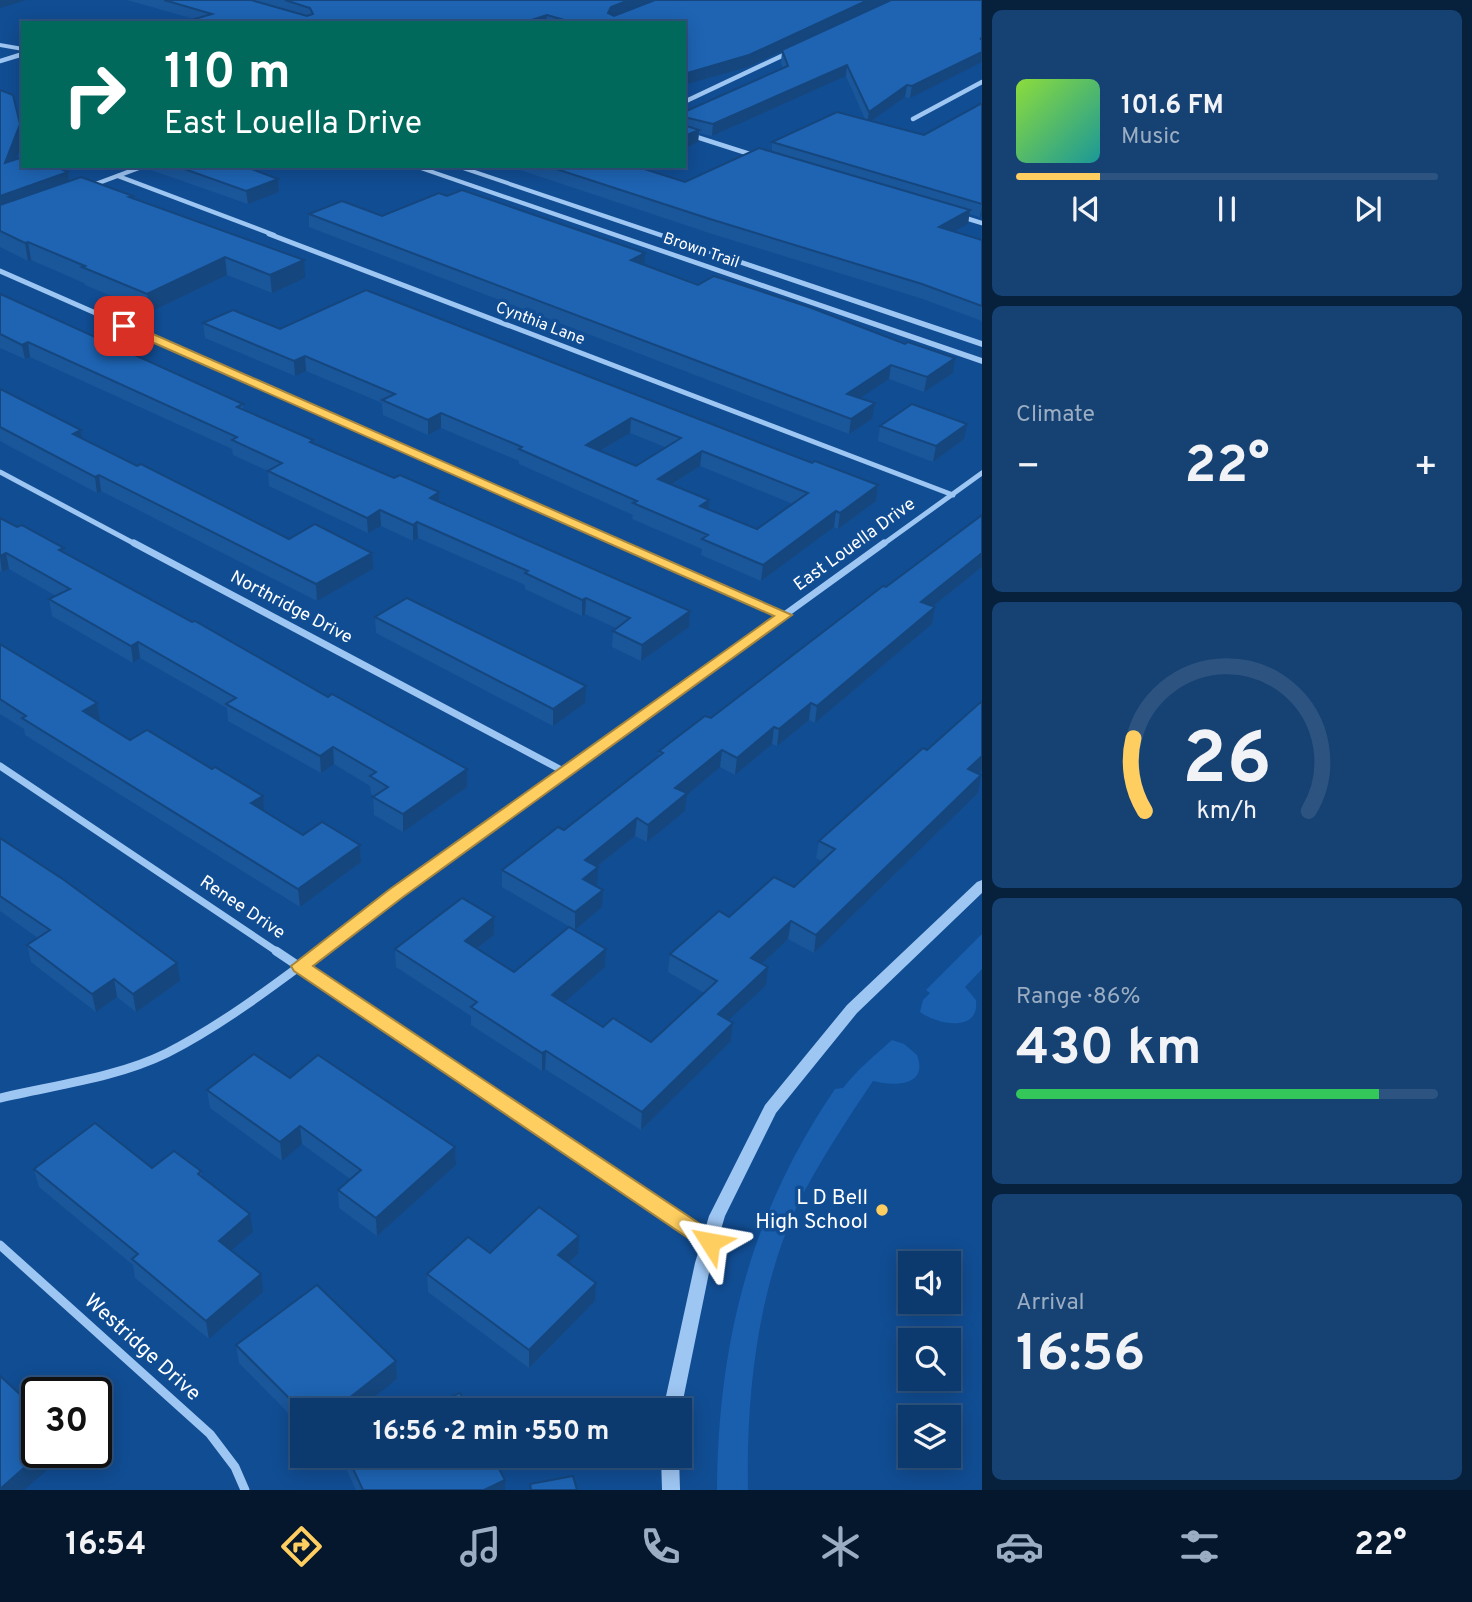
<!DOCTYPE html>
<meta charset="utf-8">
<style>
body{margin:0;font-family:Overpass,sans-serif;background:#164173;color:#f1f3f6;height:100vh;display:flex;flex-direction:column;font-size:26px;white-space:nowrap}
*{box-sizing:border-box;margin:0}
p{font-size:23px;color:#9aadc2}
.icon{flex:none;width:38px;height:38px;fill:none;stroke:currentColor;stroke-width:2;stroke-linecap:round;stroke-linejoin:round}
.map{position:relative;flex:1;overflow:hidden}
.details{display:flex;flex-direction:column;gap:10px;padding:10px;background:#07203c;width:490px}
.details>*{flex:none}
.banner{position:absolute;left:21px;top:21px;width:665px;height:147px;border-radius:0px;box-shadow:0 4px 18px #0003,0 0 0 2px #2d5481;background:#00695c;color:#fff;overflow:hidden}
.tools{position:absolute;left:898px;top:1251px;display:grid;gap:14px}
.tools a{display:grid;place-items:center;width:63px;height:63px;border-radius:0px;background:#0d3a6e;box-shadow:0 4px 18px #0003,0 0 0 2px #2d5481;font-size:35px}
.speed{position:absolute;left:21px;top:1377px;display:flex;gap:14px;font-size:35px;font-weight:700;text-align:center}
.speed>*{display:grid;place-content:center;width:91px;height:91px;border-radius:50%;background:#0d3a6e;box-shadow:0 4px 18px #0003,0 0 0 2px #2d5481;line-height:1}
.speed .limit{border:4px solid #111;border-radius:10px;background:#fff;color:#111}
.pin{position:absolute;display:grid;place-items:center;width:60px;height:60px;color:#fff;margin:-30px;border-radius:14px;box-shadow:0 4px 10px #0006}
.me{position:absolute;width:77px;margin:-38px;rotate:304deg;stroke-linejoin:round;filter:drop-shadow(0 0 5px #0008)}
.turn{display:flex;align-items:center;gap:24px;height:147px;padding:0 28px;font-size:32px}
.turn .icon{width:91px;height:91px;stroke-width:2.5}
.turn b{display:block;font-size:49px;line-height:60px}
.big{font-size:52px;font-weight:700;line-height:1.1}
.details .card{flex:1;display:flex;flex-direction:column;justify-content:center;gap:10px;min-width:0;padding:0 24px;border-radius:10px;background:#164173}
.details .dial{align-items:center;gap:0}
.dial svg{height:182px;overflow:visible;fill:none;stroke:#2d5481;stroke-width:7;stroke-linecap:round;text-anchor:middle}
.dial text{fill:#f1f3f6;stroke:none}
.song{display:flex;align-items:center;gap:21px}
.cover{width:84px;height:84px;border-radius:10px;background:linear-gradient(135deg,hsl(90 70% 55%),hsl(180 70% 35%))}
.played{height:7px;border-radius:4px;background:linear-gradient(90deg,#ffce60 20%,#2d5481 20%)}
.keys{display:flex;justify-content:space-around;direction:ltr}
.heat{display:flex;justify-content:space-between;align-items:center;font-size:38px;direction:ltr}
.charge{height:10px;border-radius:5px;background:linear-gradient(90deg,#34c759 86%,#2d5481 0)}
.trip{position:absolute;left:290px;top:1398px;width:402px;height:70px;border-radius:0px;background:#0d3a6e;box-shadow:0 4px 18px #0003,0 0 0 2px #2d5481;font-weight:700;line-height:70px;text-align:center}
.tab-bar{display:flex;height:112px;justify-content:space-around;align-items:center;background:#05172c;color:#9aadc2}
.tab-bar .icon{width:49px;height:49px}
.tab-bar .active{color:#ffce60}
.tab-bar b{font-size:32px;color:#f1f3f6}
main{display:flex;flex:1;min-height:0}
.map>svg:first-child{display:block}
.green{fill:#195fae}
.lines{fill:none;stroke-linecap:round;stroke-linejoin:round}
.minor-far3{stroke:#9ec6f3;stroke-width:4.5}
.minor-far2{stroke:#9ec6f3;stroke-width:5}
.minor-far1{stroke:#9ec6f3;stroke-width:7}
.minor{stroke:#9ec6f3;stroke-width:9}
.tertiary{fill:#9ec6f3;fill-rule:evenodd}
.wall{fill:#1a569a;fill-rule:evenodd}
.shaded-wall{fill:#15467d}
.building{fill:#1e64b3;stroke:#15467d;stroke-width:2;fill-rule:evenodd}
.route{fill:#ffce60;stroke:#a6863e;stroke-width:2}
.poi-dot{fill:#ffce60;stroke:#114d93;stroke-width:2.5}
.labels{text-anchor:middle;dominant-baseline:central;stroke-width:7;stroke-linejoin:round;paint-order:stroke}
.far-street-label{font-size:16px;fill:#fff;stroke:#114d93}
.street-label{font-size:18px;fill:#fff;stroke:#114d93}
.near-poi-label{font-size:21px;fill:#fff;stroke:#114d93;text-anchor:end}
.near-street-label{font-size:21px;fill:#fff;stroke:#114d93}
</style>
<main>
<div class="map">
<svg width="982" height="1490" viewBox="0 0 982 1490">
<rect width="100%" height="100%" fill="#114d93"/>
<!-- green -->
<g class="green">
<path d="M982,934V969L965,987L976,1000C980,1034 936,1024 920,1012L923,1000L930,993L926,990Z"/>
<path d="M892,1040L904,1044L917,1055C929,1087 893,1086 873,1081C848,1118 824,1155 803,1194C758,1283 746,1392 748,1490H717C718,1342 751,1212 835,1089L843,1088C857,1070 874,1056 892,1040Z"/>
</g>
<g class="lines">
<!-- minor-far3 -->
<g class="minor-far3">
<polyline points="0,61 23,54"/>
<polyline points="684,102 788,53"/>
<polyline points="913,119 982,82"/>
<polyline points="684,133 756,156"/>
<polyline points="118,176 274,235"/>
<polyline points="93,185 144,166"/>
<polyline points="959,216 982,223"/>
</g>
<!-- minor-far2 -->
<g class="minor-far2">
<polyline points="269,234 953,495"/>
<polyline points="0,271 623,545"/>
<polyline points="0,472 137,545"/>
<polyline points="882,545 982,473"/>
</g>
<!-- minor-far1 -->
<g class="minor-far1">
<polyline points="134,543 567,773"/>
<polyline points="619,543 784,615"/>
<polyline points="0,766 279,953"/>
<polyline points="317,953 884,543"/>
</g>
<!-- minor -->
<g class="minor">
<polyline points="276,951 710,1242"/>
<path d="M0,1098C55,1085 116,1078 167,1053C220,1026 272,987 320,951"/>
<polyline points="0,1245 210,1434 235,1467 245,1490"/>
</g>
<!-- tertiary -->
<g class="tertiary">
<polygon points="0,43 23,47 23,51 0,47"/>
<polygon points="409,166 421,166 982,358 982,364"/>
<polygon points="451,166 463,166 982,341 982,347"/>
<polygon points="982,880 982,893 857,1013 776,1113 725,1216 711,1263 681,1410 663,1410 695,1263 709,1216 765,1105 847,1005 977,882"/>
<polygon points="661,1456 679,1456 680,1490 662,1490"/>
</g>
</g>
<!-- wall -->
<g class="wall">
<polygon points="127,0 982,0 910,98 905,97 871,121 924,135 979,105 980,102 982,101 982,216 980,217 969,214 968,224 954,231 982,240 982,321 920,298 709,233 508,166 645,166 641,168 685,182 772,151 772,142 865,119 846,76 712,136 699,133 698,142 684,149 684,112 783,68 781,62 782,51 748,67 684,85 684,23 192,23 191,20 194,19"/>
<polygon points="0,90 23,140 15,159 68,172 69,181 133,199 305,278 272,293 227,275 150,312 85,285 84,283 31,260 28,261 0,247"/>
<polygon points="147,166 258,166 251,169 278,179 279,192 248,204 148,169"/>
<polygon points="309,214 382,216 645,265 953,373 924,392 889,379 860,398 872,419 849,434 309,227"/>
<polygon points="0,294 243,404 243,410 313,443 394,478 439,492 439,501 689,627 641,661 612,647 613,631 616,628 585,614 582,616 525,589 525,585 418,538 413,541 381,526 368,533 269,486 268,471 233,455 232,449 30,357 25,359 0,348"/>
<path d="M203,323L280,329L812,463L878,485L876,501L838,529L834,527L761,581L701,555L702,549L632,519L633,515L519,464V461L441,428L428,435L383,415L382,403L306,371L295,376L205,338ZM630,433L665,447L636,466L601,451ZM700,466L793,504L757,529L708,509L709,500L672,485Z"/>
<polygon points="0,389 81,430 82,438 137,466 289,539 373,569 317,601 101,491 97,493 0,441"/>
<polygon points="880,426 964,439 933,462 878,441"/>
<polygon points="0,518 328,697 467,769 467,787 403,832 374,815 373,797 375,796 371,794 370,786 334,764 321,773 228,721 227,708 140,658 133,663 52,616 49,599 56,596 9,569 2,572 0,571"/>
<polygon points="982,567 932,607 935,607 932,624 815,723 809,720 777,746 772,744 735,775 720,767 687,795 685,811 647,842 635,836 597,867 597,884 595,886 602,907 575,930 502,887 502,870 564,830 658,757 659,751 711,718 886,587"/>
<polygon points="375,617 585,703 553,726 376,633"/>
<polygon points="0,644 97,703 100,720 99,720 130,740 264,811 303,835 360,845 361,862 300,907 25,735 24,729 0,714"/>
<polygon points="982,770 977,774 978,793 814,953 788,939 762,964 766,985 728,1020 733,1023 731,1041 641,1130 545,1069 542,1071 471,1025 471,1016 396,967 395,949 494,917 494,935 477,949 514,972 606,949 605,967 564,1002 603,1027 651,1042 704,993 668,972 670,954 729,917 794,887 822,861 816,858 819,841"/>
<polygon points="0,838 180,981 136,1012 117,997 96,1012 31,962 27,945 38,938 0,911"/>
<polygon points="290,1078 455,1147 456,1165 377,1236 339,1208 338,1190 350,1179 302,1144 282,1161 210,1108 207,1090"/>
<polygon points="152,1168 201,1171 202,1177 253,1232 231,1250 263,1292 209,1339 135,1278 133,1265 39,1187 34,1169"/>
<polygon points="490,1253 578,1254 569,1263 596,1283 595,1301 529,1368 428,1292 427,1274"/>
<polygon points="236,1345 396,1361 397,1379 358,1410 303,1410 303,1428 239,1363"/>
<polygon points="343,1456 492,1456 505,1480 505,1490 356,1490 343,1462"/>
</g>
<!-- shaded-wall -->
<g class="shaded-wall">
<polygon points="0,0 26,0 0,8"/>
<polygon points="629,0 656,0 608,23 608,13 611,7"/>
<polygon points="868,0 891,0 748,67 684,85 684,74"/>
<polygon points="547,15 546,23 522,23"/>
<polygon points="982,52 982,62 910,98 912,86"/>
<polygon points="847,65 846,76 712,136 713,124"/>
<polygon points="907,85 905,97 867,124 869,112"/>
<polygon points="20,124 23,140 8,180 5,163"/>
<polygon points="699,130 698,142 684,149 684,136"/>
<polygon points="234,166 258,166 235,176"/>
<polygon points="68,172 70,189 0,215 0,196"/>
<polygon points="278,179 279,192 248,204 246,191"/>
<polygon points="982,204 982,216 980,217"/>
<polygon points="970,210 968,224 937,240 939,227"/>
<polygon points="28,242 31,260 28,261 25,243"/>
<polygon points="645,253 644,267 631,260"/>
<polygon points="225,257 227,275 150,312 147,294"/>
<polygon points="304,260 305,278 272,293 270,275"/>
<polygon points="28,342 30,357 25,359 22,345"/>
<polygon points="305,356 306,371 295,376 294,361"/>
<polygon points="955,358 953,373 924,392 927,377"/>
<polygon points="891,365 889,379 845,408 847,394"/>
<polygon points="875,403 872,419 849,434 851,419"/>
<polygon points="441,413 441,428 428,435 428,420"/>
<polygon points="631,418 630,433 585,460 586,445"/>
<polygon points="967,424 964,439 933,462 936,446"/>
<polygon points="81,430 83,445 73,434"/>
<polygon points="702,451 700,466 657,494 658,479"/>
<polygon points="99,475 101,491 97,493 95,477"/>
<polygon points="878,485 876,501 838,529 840,513"/>
<polygon points="439,492 439,508 430,498"/>
<polygon points="709,500 708,516 700,506"/>
<polygon points="380,510 381,526 368,533 367,518"/>
<polygon points="836,511 834,527 761,581 763,565"/>
<polygon points="417,522 418,538 413,541 413,525"/>
<polygon points="6,553 9,569 2,572 0,556"/>
<polygon points="372,553 373,569 317,601 316,584"/>
<polygon points="982,553 982,567 918,618 921,602"/>
<polygon points="586,598 585,614 582,616 582,600"/>
<polygon points="935,607 932,624 815,723 817,706"/>
<polygon points="690,611 689,627 641,661 642,645"/>
<polygon points="138,642 140,658 133,663 131,646"/>
<polygon points="586,686 585,703 553,726 553,709"/>
<polygon points="97,703 100,720 86,728 83,711"/>
<polygon points="811,703 809,720 777,746 779,729"/>
<polygon points="774,727 772,744 735,775 737,758"/>
<polygon points="333,747 334,764 321,773 320,756"/>
<polygon points="722,750 720,767 687,795 685,811 647,842 648,825 675,788"/>
<polygon points="982,756 982,770 964,786 968,769"/>
<polygon points="467,769 467,787 403,832 403,814"/>
<polygon points="981,775 978,793 814,953 816,935"/>
<polygon points="263,796 264,813 251,803"/>
<polygon points="637,818 635,836 584,877 585,860"/>
<polygon points="360,845 361,862 300,907 298,889"/>
<polygon points="598,867 597,884 582,896 583,879"/>
<polygon points="603,890 602,907 575,930 575,912"/>
<polygon points="494,917 494,935 465,958 465,941"/>
<polygon points="791,921 788,939 749,976 751,958"/>
<polygon points="606,949 605,967 552,1013 552,995"/>
<polygon points="177,963 180,981 136,1012 133,994"/>
<polygon points="768,967 766,985 716,1032 718,1014"/>
<polygon points="114,979 117,997 96,1012 92,994"/>
<polygon points="733,1023 731,1041 641,1130 642,1112"/>
<polygon points="546,1051 545,1069 542,1071 542,1053"/>
<polygon points="300,1126 302,1144 282,1161 280,1142"/>
<polygon points="455,1147 456,1165 377,1236 376,1218"/>
<polygon points="250,1214 253,1232 221,1259 219,1241"/>
<polygon points="579,1236 578,1254 558,1273 558,1255"/>
<polygon points="261,1274 263,1292 209,1339 206,1321"/>
<polygon points="596,1283 595,1301 529,1368 529,1350"/>
<polygon points="396,1361 397,1379 358,1410 334,1410"/>
<polygon points="42,1452 68,1452 24,1490 0,1490"/>
<polygon points="505,1480 505,1490 484,1490"/>
</g>
<!-- building -->
<g class="building">
<polygon points="164,0 251,0 307,16 313,14 310,8 285,0 629,0 611,7 608,13 614,16 655,0 868,0 749,55 684,74 684,23 575,23 547,15 522,23 200,23 191,20 212,14"/>
<polygon points="891,0 982,0 982,38 980,39 982,39 982,52 912,86 907,85 869,112 847,65 713,124 684,117 684,112 788,66 782,50"/>
<polygon points="0,90 13,95 20,124 5,163 23,157 23,166 54,166 68,172 0,196"/>
<polygon points="982,103 982,204 772,142 837,112 924,135"/>
<polygon points="684,125 699,130 684,136"/>
<polygon points="759,148 970,210 939,227 982,240 982,306 922,284 710,219 547,166 635,166 685,182"/>
<polygon points="176,166 244,166 278,179 246,191"/>
<polygon points="81,177 133,196 129,197 304,260 270,275 225,257 147,294 82,267 85,266 28,242 25,243 0,231 0,205"/>
<polygon points="462,190 645,253 631,260 698,285 714,276 809,307 905,344 908,342 955,358 927,377 891,365 847,394 875,403 851,419 309,214 342,201 382,216 439,193 447,196"/>
<path d="M366,290L812,463L815,461L878,485L840,513L836,511L763,565L702,539L708,535L633,503L637,501L519,449L522,447L441,413L428,420L382,400L395,394L305,356L294,361L203,323L233,310L280,329ZM631,418L681,438L636,466L586,445ZM702,451L808,493L757,529L700,506L709,500L658,479Z"/>
<polygon points="0,294 243,404 237,407 313,440 310,442 394,478 400,475 439,492 430,498 690,611 642,645 613,631 630,618 586,598 582,600 525,573 528,571 417,522 413,525 380,510 367,518 268,471 282,463 232,440 237,437 28,342 22,345 0,334"/>
<polygon points="0,389 81,430 73,434 137,466 141,464 289,539 315,524 372,553 316,584 99,475 95,477 0,427"/>
<polygon points="912,404 967,424 936,446 880,426"/>
<polygon points="982,515 982,553 921,602 935,607 817,706 811,703 779,729 774,727 737,758 722,750 675,788 687,793 648,825 637,818 585,860 598,867 583,879 603,890 575,912 502,870 558,827 564,830 663,753 659,751 705,716 711,718 883,586 886,587"/>
<polygon points="0,518 17,527 22,525 64,548 59,550 192,622 195,621 328,697 332,694 467,769 403,814 373,797 388,787 370,776 376,772 333,747 320,756 226,704 236,698 138,642 131,646 49,599 70,589 6,553 0,556"/>
<polygon points="407,598 586,686 553,709 375,617"/>
<polygon points="0,644 97,703 83,711 130,740 147,730 212,769 215,767 263,796 251,803 303,835 322,822 360,845 298,889 22,718 26,716 0,699"/>
<polygon points="982,701 982,756 968,769 981,775 816,935 791,921 751,958 768,967 718,1014 733,1023 642,1112 546,1051 542,1053 471,1007 477,1002 395,949 462,898 494,917 465,941 514,972 569,927 606,949 552,995 603,1027 613,1018 651,1042 717,981 670,954 719,911 729,917 774,877 794,887 835,849 819,841 923,748 927,750"/>
<polygon points="0,838 64,880 177,963 133,994 114,979 92,994 27,945 50,930 0,896"/>
<polygon points="254,1054 290,1078 318,1055 455,1147 376,1218 338,1190 361,1170 300,1126 280,1142 207,1090"/>
<polygon points="95,1123 152,1168 174,1151 201,1171 198,1174 250,1214 219,1241 261,1274 206,1321 132,1259 138,1254 34,1169"/>
<polygon points="539,1207 579,1236 558,1255 596,1283 529,1350 427,1274 468,1237 490,1253"/>
<polygon points="317,1285 396,1361 334,1410 303,1410 303,1412 236,1345"/>
<polygon points="0,1376 37,1410 37,1452 42,1452 0,1489"/>
<polygon points="460,1393 469,1410 420,1410"/>
<polygon points="347,1456 492,1456 505,1480 484,1490 363,1490"/>
<polygon points="573,1476 577,1490 531,1490 530,1484"/>
</g>
<!-- route -->
<polygon class="route" points="120,323 128,323 792,615 403,897 313,966 718,1236 721,1242 718,1248 710,1251 703,1248 294,971 291,966 390,889 774,616 120,328"/>
<!-- markers -->
<circle class="poi-dot" cx="882" cy="1210" r="7"/>
<g class="labels">
<!-- far-street labels -->
<g class="far-street-label">
<text transform="translate(701 251) rotate(19)">Brown Trail</text>
<text transform="translate(540 324) rotate(21)">Cynthia Lane</text>
</g>
<!-- street labels -->
<g class="street-label">
<text transform="translate(855 545) rotate(-36)">East Louella Drive</text>
<text transform="translate(291 608) rotate(28)">Northridge Drive</text>
<text transform="translate(242 908) rotate(34)">Renee Drive</text>
</g>
<!-- near-poi labels -->
<g class="near-poi-label">
<text x="868" y="1198">L D Bell<tspan x="868" dy="24">High School</tspan></text>
</g>
<!-- near-street labels -->
<g class="near-street-label">
<text transform="translate(142 1348) rotate(42)">Westridge Drive</text>
</g>
</g>
</svg>
<div class="tools">
<a><svg class="icon" aria-label="sound" viewBox="0 0 24 24"><path d="M4 9h4l5-4v14l-5-4H4zM17 9q2 3 0 6"/></svg></a>
<a><svg class="icon" aria-label="search" viewBox="0 0 24 24"><circle cx="10" cy="10" r="6"/><path d="M15 15l6 6"/></svg></a>
<a><svg class="icon" aria-label="layers" viewBox="0 0 24 24"><path d="M12 4l9 5-9 5-9-5zM3 14l9 5 9-5"/></svg></a>
</div>
<div class="speed"><div class="limit">30</div></div>
<div class="pin" style="left:124px;top:326px;background:#d93025"><svg class="icon" aria-label="arrive" viewBox="0 0 24 24"><path d="M6 21V4h12l-3 4 3 4H6"/></svg></div>
<svg class="me" style="left:710px;top:1242px" viewBox="-20 -20 40 40"><path d="M0-17L14 15 0 8-14 15z" fill="#ffce60" stroke="#fff" stroke-width="4"/></svg>
<div class="trip">16:56 · 2 min · 550 m</div>
<div class="banner">
<div class="turn"><svg class="icon" aria-label="right" viewBox="0 0 24 24"><path d="M7 20v-9h11M14 6l5 5-5 5"/></svg><div><b>110 m</b>East Louella Drive</div></div>
</div>
</div>
<section class="details">
<div class="card">
<div class="song"><i class="cover"></i><div><b>101.6 FM</b><p>Music</p></div></div>
<div class="played"></div>
<div class="keys"><svg class="icon" aria-label="previous" viewBox="0 0 24 24"><path d="M18 5L8 12l10 7zM5 5v14"/></svg><svg class="icon" aria-label="pause" viewBox="0 0 24 24"><path d="M8 5v14M16 5v14"/></svg><svg class="icon" aria-label="next" viewBox="0 0 24 24"><path d="M6 5l10 7-10 7zM19 5v14"/></svg></div>
</div>
<div class="card"><p>Climate</p>
<div class="heat"><a>−</a><b class="big">22°</b><a>+</a></div>
</div>
<div class="card dial"><svg viewBox="0 0 100 80">
<path d="M14 69A42 42 0 1 1 86 69"/>
<path d="M14 69A42 42 0 0 1 9 37" stroke="#ffce60"/>
<text x="50" y="56" font-size="32" font-weight="700">26</text>
<text x="50" y="72" font-size="11">km/h</text>
</svg></div>
<div class="card"><p>Range · 86%</p><b class="big">430 km</b><div class="charge"></div></div>
<div class="card"><p>Arrival</p><b class="big">16:56</b></div>
</section>
</main>
<nav class="tab-bar">
<b>16:54</b>
<svg class="icon active" aria-label="directions" viewBox="0 0 24 24"><path d="M12 3l9 9-9 9-9-9zM9 14v-3h6M13 9l2 2-2 2"/></svg>
<svg class="icon" aria-label="music" viewBox="0 0 24 24"><path d="M9 18V5l10-2v13"/><circle cx="6" cy="18" r="3"/><circle cx="16" cy="16" r="3"/></svg>
<svg class="icon" aria-label="phone" viewBox="0 0 24 24"><path d="M5 4h4l2 5-3 2q2 4 5 5l2-3 5 2v4C11 20 4 13 5 4z"/></svg>
<svg class="icon" aria-label="climate" viewBox="0 0 24 24"><path d="M12 3v18M4 7l16 10M4 17L20 7"/></svg>
<svg class="icon" aria-label="car" viewBox="0 0 24 24"><path d="M5 17H2v-5l4-1 3-4h7l3 4 3 1v5h-3M9 17h6M6 11h13"/><circle cx="7" cy="17" r="2"/><circle cx="17" cy="17" r="2"/></svg>
<svg class="icon" aria-label="filters" viewBox="0 0 24 24"><path d="M4 7h16M4 17h16"/><circle cx="9" cy="7" r="2"/><circle cx="15" cy="17" r="2"/></svg>
<b>22°</b>
</nav>
